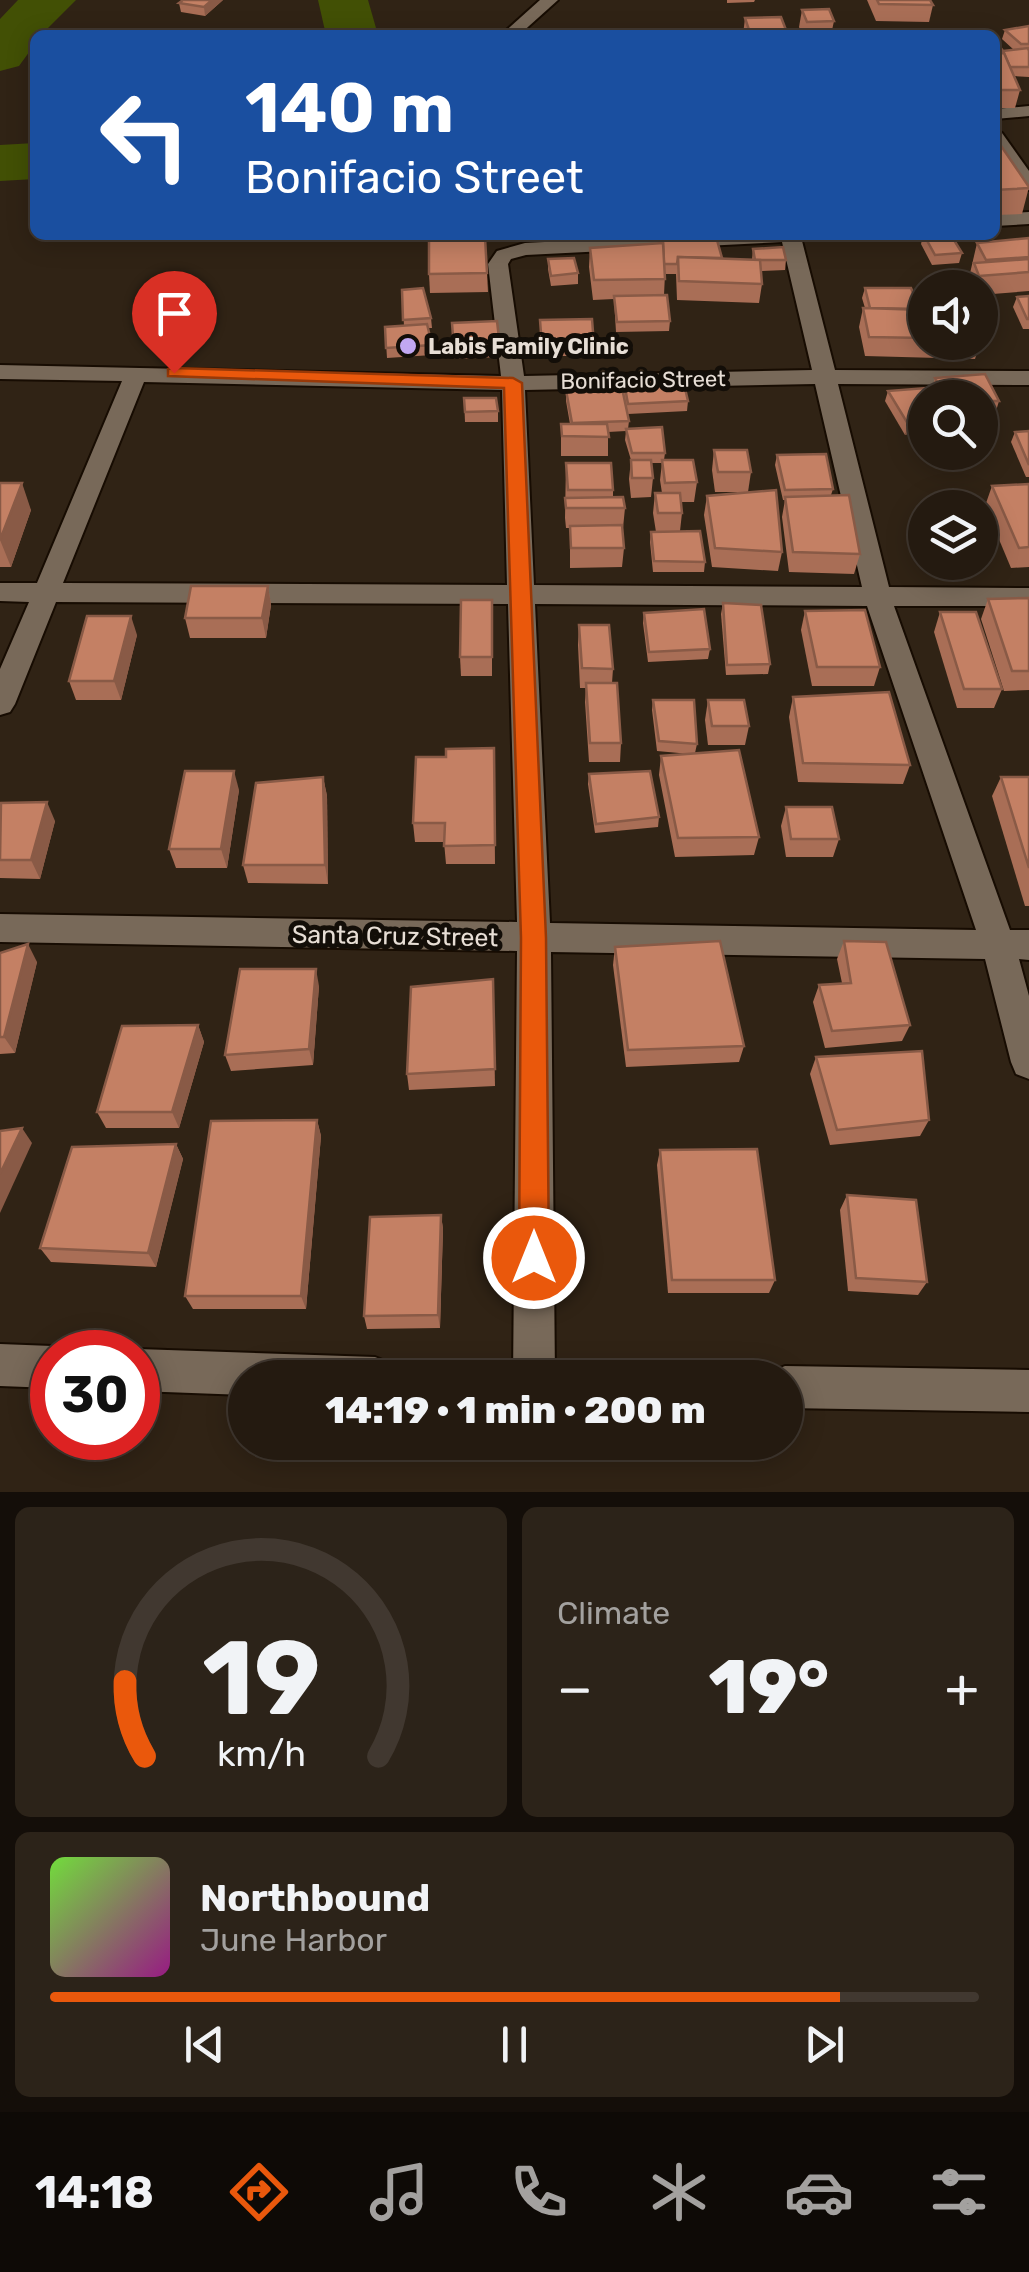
<!DOCTYPE html>
<meta charset="utf-8">
<style>
body{margin:0;font-family:Rubik,sans-serif;background:#2c2319;color:#f1f3f6;height:100vh;display:flex;flex-direction:column;font-size:38px;white-space:nowrap}
*{box-sizing:border-box;margin:0}
p{font-size:32px;color:#a3a19f}
.icon{flex:none;width:55px;height:55px;fill:none;stroke:currentColor;stroke-width:2;stroke-linecap:round;stroke-linejoin:round}
.map{position:relative;height:1492px;overflow:hidden}
.sheet{display:flex;flex-direction:column;gap:15px;padding:15px;background:#140e09;flex:1}
.sheet>*{flex:none}
.hud{position:absolute;left:30px;top:30px;width:970px;height:210px;border-radius:15px;box-shadow:0 5px 25px #0003,0 0 0 2px #413830;background:#1a4fa0;color:#fff;overflow:hidden}
.controls{position:absolute;left:908px;top:270px;display:grid;gap:20px}
.controls a{display:grid;place-items:center;width:90px;height:90px;border-radius:50%;background:#241a10;box-shadow:0 5px 25px #0003,0 0 0 2px #413830;font-size:50px}
.speed{position:absolute;left:30px;top:1330px;display:flex;gap:20px;font-size:50px;font-weight:700;text-align:center}
.speed>*{display:grid;place-content:center;width:130px;height:130px;border-radius:50%;background:#241a10;box-shadow:0 5px 25px #0003,0 0 0 2px #413830;line-height:1}
.speed .limit{border:15px solid #d22;background:#fff;color:#111}
.pin{position:absolute;display:grid;place-items:center;width:85px;height:85px;color:#fff;margin:-102px -42px;border-radius:50% 50% 50% 0;rotate:-45deg;box-shadow:0 0 10px #0007}
.pin .icon{rotate:45deg}
.me{position:absolute;width:110px;margin:-55px;rotate:0deg;stroke-linejoin:round;filter:drop-shadow(0 0 8px #0008)}
.turn{display:flex;align-items:center;gap:35px;height:210px;padding:0 50px;font-size:45px}
.turn .icon{width:130px;height:130px;stroke-width:2.5}
.turn b{display:block;font-size:70px;line-height:85px}
.big{font-size:75px;font-weight:800;line-height:1.1}
.sheet .card{flex:1;display:flex;flex-direction:column;justify-content:center;gap:15px;min-width:0;padding:0 35px;border-radius:15px;background:#2c2319}
.sheet .dial{align-items:center;gap:0}
.dial svg{height:260px;overflow:visible;fill:none;stroke:#413830;stroke-width:7;stroke-linecap:round;text-anchor:middle}
.dial text{fill:#f1f3f6;stroke:none}
.song{display:flex;align-items:center;gap:30px}
.cover{width:120px;height:120px;border-radius:15px;background:linear-gradient(135deg,hsl(100 70% 55%),hsl(310 70% 35%))}
.played{height:10px;border-radius:5px;background:linear-gradient(90deg,#ea580c 85%,#413830 85%)}
.keys{display:flex;justify-content:space-around;direction:ltr}
.heat{display:flex;justify-content:space-between;align-items:center;font-size:55px;direction:ltr}
.sheet .tiles{flex:1;display:grid;gap:15px;grid-template-columns:1fr 1fr}
.card:last-child{grid-column:span 2}
.trip{position:absolute;left:228px;top:1360px;width:575px;height:100px;border-radius:50px;background:#241a10;box-shadow:0 5px 25px #0003,0 0 0 2px #413830;font-weight:800;line-height:100px;text-align:center}
.menu{display:flex;height:160px;justify-content:space-around;align-items:center;background:#0e0a06;color:#a3a19f}
.menu .icon{width:70px;height:70px}
.menu .on{color:#ea580c}
.menu b{font-size:45px;color:#f1f3f6}
.map>svg:first-child{display:block}
.lines{fill:none;stroke-linecap:round;stroke-linejoin:round}
.river{fill:#425005;fill-rule:evenodd}
.minor-casing{stroke:#170c02;stroke-width:4}
.minor{fill:#786959;fill-rule:evenodd}
.wall{fill:#a96e56}
.shaded-wall{fill:#895a46}
.building{fill:#c48064;stroke:#895a46;stroke-width:2.5}
.route{fill:#ea580c;stroke:#983908;stroke-width:2.5}
.poi-dot{fill:#c2a8f2;stroke:#130e08;stroke-width:4}
.labels{text-anchor:middle;dominant-baseline:central;stroke-width:10;stroke-linejoin:round;paint-order:stroke}
.far-poi-label{font-size:22px;font-weight:bold;fill:#e7ded5;stroke:#130e08;text-anchor:start}
.far-street-label{font-size:22px;fill:#e7ded5;stroke:#130e08}
.street-label{font-size:25px;fill:#e7ded5;stroke:#130e08}
</style>
<div class="map">
<svg width="1029" height="1492" viewBox="0 0 1029 1492">
<rect width="100%" height="100%" fill="#302315"/>
<g class="lines">
<!-- river -->
<g class="river">
<polygon points="18,0 76,0 41,35 35,35 35,44 19,66 0,71 0,19"/>
<polygon points="318,0 368,0 378,35 326,35"/>
<polygon points="35,143 35,179 0,181 0,145"/>
</g>
<defs>
<g id="minor">
<polygon points="540,0 558,0 519,35 501,35"/>
<polygon points="1029,106 1029,116 995,119 995,109"/>
<polygon points="995,131 1002,133 1029,171 1029,190 1022,188 995,150"/>
<polygon points="1029,212 1029,224 995,226 995,214"/>
<path d="M681,235H813L802,241L835,370L1029,371V385L838,384L889,587L1029,588V606H894L1010,930H1029V960L1019,959L1029,996V1079L1016,1074L1011,1062L985,959L551,952L555,1378H513L517,951L0,942V914L517,922L508,604L56,602L15,704L10,712L0,715V669L29,602L0,601V583H37L122,381L0,379V365L501,376L488,264L497,251L525,243ZM782,242L812,370L524,376L508,264L511,259L526,255ZM144,382L502,390L507,585L63,583ZM815,384L862,587L534,585L525,390ZM535,604L867,606L976,930L550,923Z"/>
<polygon points="0,1344 52,1346 67,1352 52,1352 52,1388 0,1386"/>
<polygon points="138,1349 375,1357 390,1363 396,1378 245,1378 245,1395 138,1391 138,1352 130,1352"/>
<polygon points="785,1366 1029,1370 1029,1412 785,1408 785,1378 768,1378 770,1372"/>
</g>
</defs>
<!-- minor casing -->
<use href="#minor" class="minor-casing"/>
<!-- minor -->
<use href="#minor" class="minor"/>
</g>
<!-- wall -->
<g class="wall">
<polygon points="223,0 205,16 181,12 179,3"/>
<polygon points="727,0 755,0 754,2 727,3"/>
<polygon points="867,0 930,0 933,5 929,22 876,21"/>
<polygon points="802,10 834,21 831,35 802,35 799,27"/>
<polygon points="745,18 786,30 785,35 743,35"/>
<polygon points="1029,26 1029,77 1014,76 1020,90 1015,108 995,108 995,40 1003,51 1014,50 1002,39 1005,30"/>
<polygon points="995,137 1029,187 1022,214 995,215"/>
<rect x="557" y="235" width="57" height="3"/>
<polygon points="923,235 962,253 959,263 932,265 921,244"/>
<polygon points="1029,238 1029,291 980,295 980,288 970,288 968,282 977,243"/>
<polygon points="590,248 752,260 753,249 786,260 785,270 761,271 762,284 759,303 677,300 676,274 665,274 664,295 670,321 669,331 616,332 614,299 593,300 589,267"/>
<polygon points="548,259 578,273 578,284 551,286 548,269"/>
<polygon points="487,273 488,292 430,293 429,274"/>
<polygon points="865,288 925,310 925,301 925,342 980,342 980,337 981,340 975,359 865,356 859,327 863,308 865,308 862,298"/>
<polygon points="402,290 431,318 432,328 428,328 432,355 387,358 385,327 404,326"/>
<polygon points="1029,296 1029,329 1023,329 1013,307 1017,297"/>
<polygon points="540,320 594,345 594,356 542,356"/>
<polygon points="452,323 500,347 500,357 454,359"/>
<polygon points="935,378 999,401 996,411 980,411 980,398 937,398 932,388"/>
<polygon points="624,382 688,401 687,411 628,414 623,392"/>
<polygon points="926,388 905,435 885,401 888,391"/>
<polygon points="566,390 629,421 628,429 665,453 664,460 697,482 694,502 681,502 682,513 680,531 705,562 704,572 653,572 650,542 651,532 656,532 653,513 655,493 662,493 660,480 662,463 651,463 653,478 651,497 631,498 629,479 631,460 625,440 626,431 608,432 608,456 561,456 561,424 570,424 566,401"/>
<polygon points="464,398 498,411 498,422 465,422"/>
<polygon points="1029,431 1029,477 1026,477 1011,442 1015,432"/>
<polygon points="714,450 751,472 748,492 715,492 712,470"/>
<polygon points="777,455 833,489 831,495 860,554 854,574 789,572 782,517 785,500 783,500 775,465"/>
<polygon points="566,463 613,490 613,498 625,508 623,528 622,528 624,548 622,567 570,568 570,528 566,528 565,518"/>
<polygon points="0,483 31,510 11,567 0,567"/>
<polygon points="1029,484 1029,567 1011,568 985,506 992,486"/>
<polygon points="707,496 782,552 778,571 712,567 704,515"/>
<polygon points="268,586 271,605 266,638 190,638 185,618"/>
<polygon points="1029,598 1029,690 1004,691 981,619 988,599"/>
<polygon points="492,600 492,676 461,676 460,657"/>
<polygon points="723,603 770,664 768,674 726,675 721,614"/>
<polygon points="805,611 880,667 874,686 812,686 801,630"/>
<polygon points="940,612 1002,689 994,708 957,708 934,632"/>
<polygon points="644,613 710,649 708,659 648,662 643,623"/>
<polygon points="579,625 613,669 612,683 621,743 620,762 589,762 585,702 586,688 580,688 578,645"/>
<polygon points="137,635 121,700 76,700 69,681"/>
<polygon points="793,697 910,765 903,784 798,782 789,717"/>
<polygon points="653,700 697,744 695,753 759,837 754,855 675,857 659,775 661,756 690,754 657,751 652,710"/>
<polygon points="708,700 749,726 745,745 708,745 705,720"/>
<polygon points="494,748 495,864 446,864 444,842 415,842 413,823 446,757"/>
<polygon points="589,774 659,817 658,827 595,833 588,784"/>
<polygon points="323,777 327,796 328,884 248,883 243,865"/>
<polygon points="1001,777 1029,777 1029,906 1025,906 992,796"/>
<polygon points="239,790 227,868 176,868 169,849"/>
<polygon points="0,805 55,821 40,879 0,878"/>
<polygon points="786,807 839,839 833,857 786,857 781,826"/>
<polygon points="844,941 910,1025 902,1041 825,1048 813,1002 819,985 842,983 837,959"/>
<polygon points="615,947 744,1046 739,1062 626,1067 613,965"/>
<polygon points="0,953 37,962 15,1053 0,1054"/>
<polygon points="493,979 495,1086 409,1090 407,1074"/>
<polygon points="319,986 313,1065 231,1071 225,1055"/>
<polygon points="198,1025 204,1042 179,1128 106,1128 97,1112"/>
<polygon points="816,1057 929,1120 920,1136 830,1145 810,1074"/>
<polygon points="317,1120 321,1136 306,1309 193,1309 185,1296"/>
<polygon points="176,1144 183,1159 156,1267 51,1262 40,1248"/>
<polygon points="660,1150 775,1280 769,1293 668,1293 657,1165"/>
<polygon points="847,1195 927,1282 918,1295 848,1291 840,1210"/>
<polygon points="441,1215 443,1229 440,1328 367,1329 364,1316"/>
</g>
<!-- shaded-wall -->
<g class="shaded-wall">
<polygon points="212,0 223,0 205,16 204,7"/>
<polygon points="925,422 925,431 905,435 908,424"/>
<polygon points="22,483 31,510 11,567 0,540"/>
<polygon points="268,586 271,605 266,638 262,618"/>
<polygon points="131,616 137,635 121,700 114,681"/>
<polygon points="234,771 239,790 227,868 221,849"/>
<polygon points="323,777 327,796 328,884 325,865"/>
<polygon points="47,802 55,821 40,879 31,860"/>
<polygon points="28,944 37,962 15,1053 4,1037"/>
<polygon points="316,969 319,986 313,1065 309,1049"/>
<polygon points="198,1025 204,1042 179,1128 172,1112"/>
<polygon points="317,1120 321,1136 306,1309 301,1296"/>
<polygon points="22,1128 32,1143 0,1213 0,1174"/>
<polygon points="176,1144 183,1159 156,1267 148,1253"/>
<polygon points="441,1215 443,1229 440,1328 438,1315"/>
</g>
<!-- building -->
<g class="building">
<polygon points="183,0 212,0 204,7 179,3"/>
<polygon points="877,0 930,0 933,5 879,4"/>
<polygon points="829,9 834,21 807,22 802,10"/>
<polygon points="781,17 786,30 749,30 745,18"/>
<polygon points="1029,26 1029,44 1021,44 1005,30"/>
<polygon points="995,40 1003,51 1028,48 1029,51 1029,67 1010,67 1003,51 995,52"/>
<polygon points="1004,53 1020,90 995,90 995,54"/>
<polygon points="995,137 1029,187 1029,188 995,190"/>
<polygon points="924,235 951,235 962,253 935,255"/>
<polygon points="485,237 487,273 429,274 429,238"/>
<polygon points="1029,238 1029,257 986,260 977,243"/>
<polygon points="660,240 717,240 722,258 678,257 677,264 664,264 663,243 660,244"/>
<polygon points="663,243 665,279 594,280 590,248"/>
<polygon points="783,247 786,260 755,260 753,249"/>
<polygon points="678,257 760,260 762,284 679,281"/>
<polygon points="574,258 578,273 551,276 548,259"/>
<polygon points="1029,259 1029,272 979,276 974,263"/>
<polygon points="423,288 431,318 403,320 402,290"/>
<polygon points="865,288 911,288 920,309 870,308"/>
<polygon points="667,295 670,321 617,322 614,296"/>
<polygon points="1029,296 1029,319 1027,319 1017,297"/>
<polygon points="863,308 925,310 925,338 869,337"/>
<polygon points="592,319 594,345 542,346 540,320"/>
<polygon points="497,321 500,347 454,349 452,323"/>
<polygon points="427,324 432,345 386,348 385,327"/>
<polygon points="985,374 999,401 980,401 980,398 946,398 935,378"/>
<polygon points="683,380 688,401 628,404 624,382"/>
<polygon points="622,388 629,421 572,423 566,390"/>
<polygon points="926,388 928,398 925,398 925,422 908,424 888,391"/>
<polygon points="464,398 496,398 498,411 465,412"/>
<polygon points="561,424 607,424 609,437 562,436"/>
<polygon points="662,427 665,453 632,453 626,429"/>
<polygon points="1029,431 1029,465 1015,432"/>
<polygon points="714,450 747,450 751,472 718,472"/>
<polygon points="826,454 833,489 785,490 777,455"/>
<polygon points="631,460 651,460 653,478 632,478"/>
<polygon points="662,460 693,460 697,482 665,483"/>
<polygon points="566,463 611,463 613,490 568,490"/>
<polygon points="0,483 22,483 0,540"/>
<polygon points="1029,484 1029,547 1019,548 992,486"/>
<polygon points="776,490 782,552 715,548 707,496"/>
<polygon points="655,493 680,493 682,513 658,513"/>
<polygon points="849,495 860,554 793,552 785,497"/>
<polygon points="623,497 625,508 566,508 565,498"/>
<polygon points="622,525 624,548 571,548 570,526"/>
<polygon points="700,531 705,562 654,561 651,532"/>
<polygon points="191,586 268,586 262,618 185,618"/>
<polygon points="1029,598 1029,671 1012,671 988,599"/>
<polygon points="461,600 492,600 492,657 460,657"/>
<polygon points="723,603 761,605 770,664 727,665"/>
<polygon points="704,609 710,649 649,652 644,613"/>
<polygon points="865,610 880,667 817,667 805,611"/>
<polygon points="940,612 976,612 1002,689 964,689"/>
<polygon points="87,616 131,616 114,681 69,681"/>
<polygon points="579,625 609,625 613,669 582,668"/>
<polygon points="586,683 617,683 621,743 590,743"/>
<polygon points="889,692 910,765 803,763 793,697"/>
<polygon points="653,700 694,700 697,744 659,741"/>
<polygon points="708,700 744,700 749,726 712,726"/>
<polygon points="494,748 495,845 444,846 445,823 413,823 416,757 446,757 446,749"/>
<polygon points="739,750 759,837 678,838 661,756"/>
<polygon points="185,771 234,771 221,849 169,849"/>
<polygon points="650,771 659,817 596,824 589,774"/>
<polygon points="323,777 325,865 243,865 256,783"/>
<polygon points="1001,777 1029,777 1029,868"/>
<polygon points="47,802 31,860 0,860 1,803"/>
<polygon points="786,807 832,807 839,839 791,839"/>
<polygon points="720,941 744,1046 628,1050 615,947"/>
<polygon points="844,941 886,942 910,1025 832,1031 819,985 851,983"/>
<polygon points="28,944 4,1037 0,1037 0,953"/>
<polygon points="240,969 316,969 309,1049 225,1055"/>
<polygon points="493,979 495,1069 407,1074 411,987"/>
<polygon points="198,1025 172,1112 97,1112 122,1026"/>
<polygon points="922,1051 929,1120 837,1130 816,1057"/>
<polygon points="317,1120 301,1296 185,1296 211,1121"/>
<polygon points="22,1128 0,1174 0,1131"/>
<polygon points="176,1144 148,1253 40,1248 72,1147"/>
<polygon points="757,1149 775,1280 672,1280 660,1150"/>
<polygon points="847,1195 916,1200 927,1282 856,1278"/>
<polygon points="441,1215 438,1315 364,1316 370,1217"/>
</g>
<!-- route -->
<polygon class="route" points="174,368 513,378 522,383 546,938 549,1258 544,1268 534,1273 523,1268 519,1258 521,938 504,388 168,376 168,369"/>
<!-- markers -->
<circle class="poi-dot" cx="408" cy="346" r="10"/>
<g class="labels">
<!-- far-poi labels -->
<g class="far-poi-label">
<text x="428" y="346">Labis Family Clinic</text>
</g>
<!-- far-street labels -->
<g class="far-street-label">
<text transform="translate(643 380) rotate(-1)">Bonifacio Street</text>
</g>
<!-- street labels -->
<g class="street-label">
<text transform="translate(395 936) rotate(1)">Santa Cruz Street</text>
</g>
</g>
</svg>
<div class="controls">
<a><svg class="icon" aria-label="sound" viewBox="0 0 24 24"><path d="M4 9h4l5-4v14l-5-4H4zM17 9q2 3 0 6"/></svg></a>
<a><svg class="icon" aria-label="search" viewBox="0 0 24 24"><circle cx="10" cy="10" r="6"/><path d="M15 15l6 6"/></svg></a>
<a><svg class="icon" aria-label="layers" viewBox="0 0 24 24"><path d="M12 4l9 5-9 5-9-5zM3 14l9 5 9-5"/></svg></a>
</div>
<div class="speed"><div class="limit">30</div></div>
<div class="pin" style="left:174px;top:373px;background:#d93025"><svg class="icon" aria-label="arrive" viewBox="0 0 24 24"><path d="M6 21V4h12l-3 4 3 4H6"/></svg></div>
<svg class="me" style="left:534px;top:1258px" viewBox="-20 -20 40 40"><circle r="17" fill="#ea580c" stroke="#fff" stroke-width="3"/><path d="M0-11L8 9 0 5-8 9z" fill="#fff"/></svg>
<div class="trip">14:19 · 1 min · 200 m</div>
<div class="hud">
<div class="turn"><svg class="icon" aria-label="left" viewBox="0 0 24 24"><path d="M17 20v-9H6M10 6l-5 5 5 5"/></svg><div><b>140 m</b>Bonifacio Street</div></div>
</div>
</div>
<section class="sheet">
<div class="tiles">
<div class="card dial"><svg viewBox="0 0 100 80">
<path d="M14 69A42 42 0 1 1 86 69"/>
<path d="M14 69A42 42 0 0 1 8 46" stroke="#ea580c"/>
<text x="50" y="56" font-size="32" font-weight="700">19</text>
<text x="50" y="72" font-size="11">km/h</text>
</svg></div>
<div class="card"><p>Climate</p>
<div class="heat"><a>−</a><b class="big">19°</b><a>+</a></div>
</div>
<div class="card">
<div class="song"><i class="cover"></i><div><b>Northbound</b><p>June Harbor</p></div></div>
<div class="played"></div>
<div class="keys"><svg class="icon" aria-label="previous" viewBox="0 0 24 24"><path d="M18 5L8 12l10 7zM5 5v14"/></svg><svg class="icon" aria-label="pause" viewBox="0 0 24 24"><path d="M8 5v14M16 5v14"/></svg><svg class="icon" aria-label="next" viewBox="0 0 24 24"><path d="M6 5l10 7-10 7zM19 5v14"/></svg></div>
</div>
</div>
</section>
<nav class="menu">
<b>14:18</b>
<svg class="icon on" aria-label="directions" viewBox="0 0 24 24"><path d="M12 3l9 9-9 9-9-9zM9 14v-3h6M13 9l2 2-2 2"/></svg>
<svg class="icon" aria-label="music" viewBox="0 0 24 24"><path d="M9 18V5l10-2v13"/><circle cx="6" cy="18" r="3"/><circle cx="16" cy="16" r="3"/></svg>
<svg class="icon" aria-label="phone" viewBox="0 0 24 24"><path d="M5 4h4l2 5-3 2q2 4 5 5l2-3 5 2v4C11 20 4 13 5 4z"/></svg>
<svg class="icon" aria-label="climate" viewBox="0 0 24 24"><path d="M12 3v18M4 7l16 10M4 17L20 7"/></svg>
<svg class="icon" aria-label="car" viewBox="0 0 24 24"><path d="M5 17H2v-5l4-1 3-4h7l3 4 3 1v5h-3M9 17h6M6 11h13"/><circle cx="7" cy="17" r="2"/><circle cx="17" cy="17" r="2"/></svg>
<svg class="icon" aria-label="filters" viewBox="0 0 24 24"><path d="M4 7h16M4 17h16"/><circle cx="9" cy="7" r="2"/><circle cx="15" cy="17" r="2"/></svg>
</nav>
